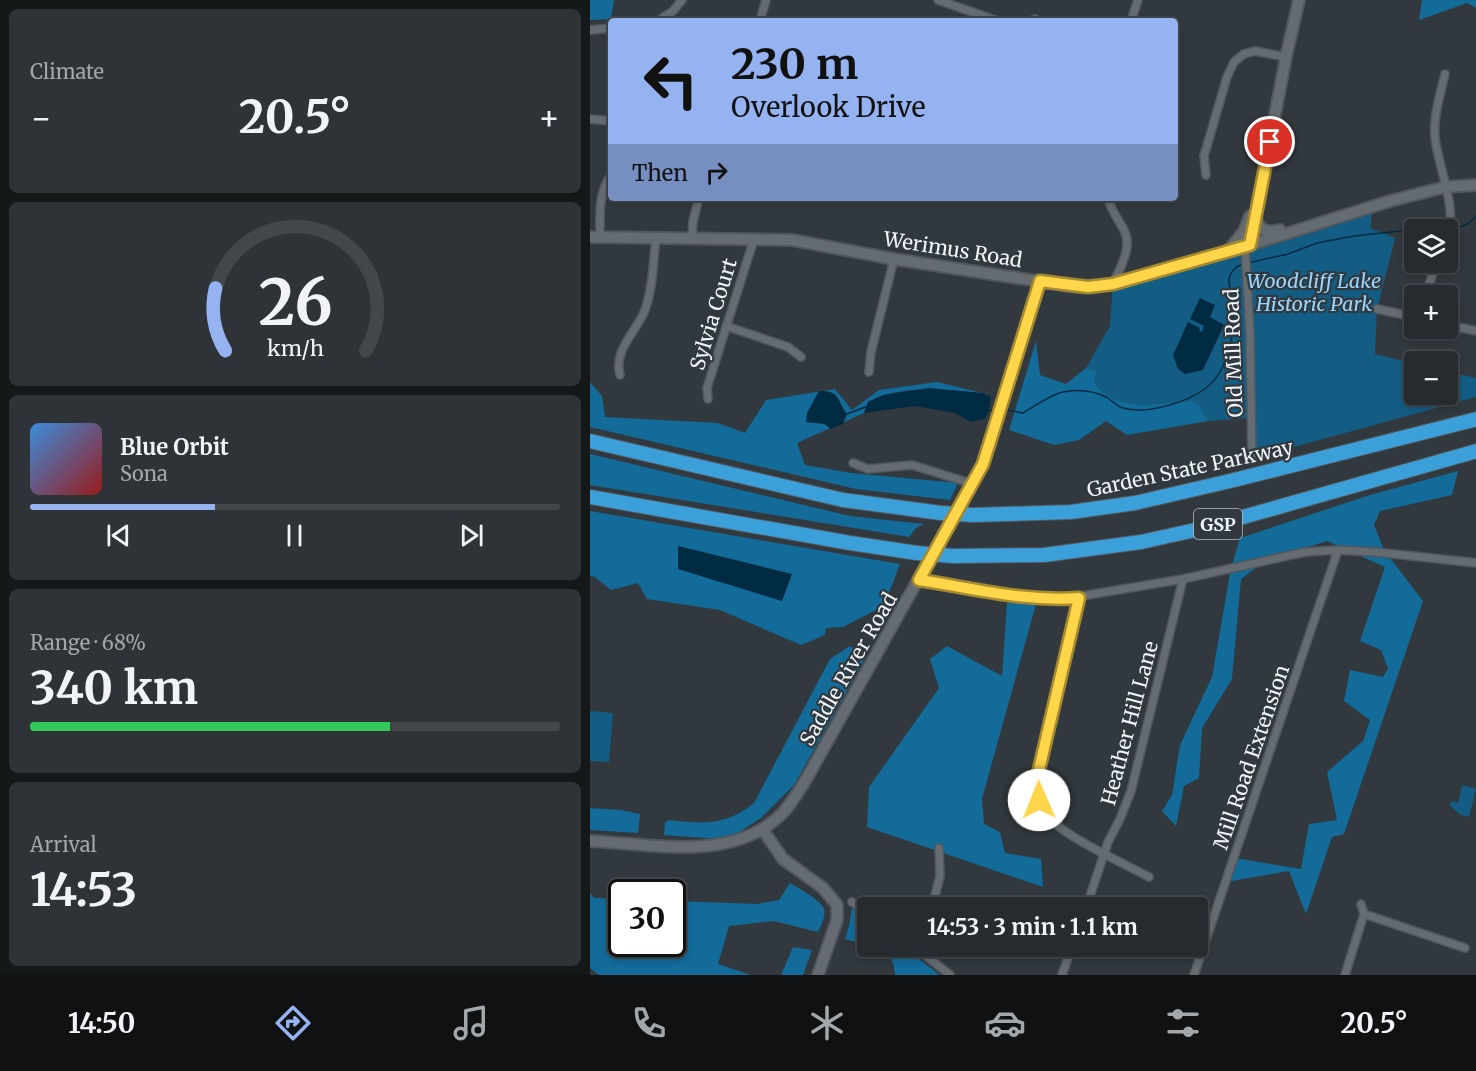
<!DOCTYPE html>
<meta charset="utf-8">
<style>
body{margin:0;font-family:Merriweather,serif;background:#2d3336;color:#f1f3f6;height:100vh;display:flex;flex-direction:column;font-size:22px;white-space:nowrap}
*{box-sizing:border-box;margin:0}
p{font-size:20px;color:#a3a7aa}
.icon{flex:none;width:33px;height:33px;fill:none;stroke:currentColor;stroke-width:2;stroke-linecap:round;stroke-linejoin:round}
.map{position:relative;flex:1;overflow:hidden}
.side{display:flex;flex-direction:column;gap:9px;padding:9px;background:#141819;width:590px}
.side>*{flex:none}
.hud{position:absolute;left:18px;top:18px;width:570px;height:183px;border-radius:6px;box-shadow:0 3px 9px #0003,0 0 0 2px #42474a;background:#95b2f1;color:#111;overflow:hidden}
.tools{position:absolute;left:814px;top:219px;display:grid;gap:12px}
.tools a{display:grid;place-items:center;width:54px;height:54px;border-radius:6px;background:#252b2e;box-shadow:0 3px 9px #0003,0 0 0 2px #42474a;font-size:30px}
.speed{position:absolute;left:18px;top:879px;display:flex;gap:12px;font-size:30px;font-weight:700;text-align:center}
.speed>*{display:grid;place-content:center;width:78px;height:78px;border-radius:50%;background:#252b2e;box-shadow:0 3px 9px #0003,0 0 0 2px #42474a;line-height:1}
.speed .limit{border:3px solid #111;border-radius:9px;background:#fff;color:#111}
.pin{position:absolute;display:grid;place-items:center;width:51px;height:51px;color:#fff;margin:-26px;border:3px solid #fff;border-radius:50%;box-shadow:0 2px 6px #0007}
.me{position:absolute;width:66px;margin:-33px;rotate:359deg;stroke-linejoin:round;filter:drop-shadow(0 0 4px #0008)}
.turn{display:flex;align-items:center;gap:21px;height:126px;padding:0 24px;font-size:27px}
.turn .icon{width:78px;height:78px;stroke-width:2.5}
.turn b{display:block;font-size:42px;line-height:51px}
.then{display:flex;align-items:center;height:57px;padding:0 24px;background:#0003;gap:12px;font-size:22px}
.big{font-size:45px;font-weight:700;line-height:1.1}
.side .tile{flex:1;display:flex;flex-direction:column;justify-content:center;gap:9px;min-width:0;padding:0 21px;border-radius:9px;background:#2d3336}
.side .dial{align-items:center;gap:0}
.dial svg{height:156px;overflow:visible;fill:none;stroke:#42474a;stroke-width:7;stroke-linecap:round;text-anchor:middle}
.dial text{fill:#f1f3f6;stroke:none}
.song{display:flex;align-items:center;gap:18px}
.cover{width:72px;height:72px;border-radius:9px;background:linear-gradient(135deg,hsl(210 70% 55%),hsl(0 70% 35%))}
.played{height:6px;border-radius:3px;background:linear-gradient(90deg,#95b2f1 35%,#42474a 35%)}
.keys{display:flex;justify-content:space-around;direction:ltr}
.heat{display:flex;justify-content:space-between;align-items:center;font-size:33px;direction:ltr}
.charge{height:9px;border-radius:4px;background:linear-gradient(90deg,#34c759 68%,#42474a 0)}
.trip{position:absolute;left:267px;top:897px;width:351px;height:60px;border-radius:6px;background:#252b2e;box-shadow:0 3px 9px #0003,0 0 0 2px #42474a;font-weight:700;line-height:60px;text-align:center}
.tabs{display:flex;height:96px;justify-content:space-around;align-items:center;background:#0f1112;color:#a3a7aa}
.tabs .icon{width:42px;height:42px}
.tabs .on{color:#95b2f1}
.tabs b{font-size:27px;color:#f1f3f6}
main{display:flex;flex:1;min-height:0}
.map>svg:first-child{display:block}
.green{fill:#135d84}
.forest{fill:#126b99}
.water{fill:#002b42}
.lines{fill:none;stroke-linecap:round;stroke-linejoin:round}
.stream{stroke:#002b42;stroke-width:1.5}
.street-casing{stroke:#51575c;stroke-width:10}
.secondary-casing{stroke:#51575c;stroke-width:14}
.highway-casing{stroke:#51575c;stroke-width:16}
.street{stroke:#646c72;stroke-width:7}
.secondary{stroke:#646c72;stroke-width:10}
.highway{stroke:#3ba0da;stroke-width:14}
.highway-bridge-casing{stroke:#51575c;stroke-width:16;stroke-linecap:butt}
.highway-bridge{stroke:#3ba0da;stroke-width:14}
.route-casing{stroke:#a68a30;stroke-width:15}
.route{stroke:#ffd54a;stroke-width:10}
.labels{text-anchor:middle;dominant-baseline:central;stroke-width:4.5;stroke-linejoin:round;paint-order:stroke}
.shield{fill:#31393e;stroke:#b6bcc0;stroke-width:1.5}
.shield-label{font-size:18px;font-weight:bold;fill:#eff4f7}
.street-label{font-size:20px;fill:#eff4f7;stroke:#31393e}
.park-label{font-size:20px;font-style:italic;fill:#9ad5fc;stroke:#31393e}
</style>
<main>
<section class="side">
<div class="tile"><p>Climate</p>
<div class="heat"><a>−</a><b class="big">20.5°</b><a>+</a></div>
</div>
<div class="tile dial"><svg viewBox="0 0 100 80">
<path d="M14 69A42 42 0 1 1 86 69"/>
<path d="M14 69A42 42 0 0 1 9 37" stroke="#95b2f1"/>
<text x="50" y="56" font-size="32" font-weight="700">26</text>
<text x="50" y="72" font-size="11">km/h</text>
</svg></div>
<div class="tile">
<div class="song"><i class="cover"></i><div><b>Blue Orbit</b><p>Sona</p></div></div>
<div class="played"></div>
<div class="keys"><svg class="icon" aria-label="previous" viewBox="0 0 24 24"><path d="M18 5L8 12l10 7zM5 5v14"/></svg><svg class="icon" aria-label="pause" viewBox="0 0 24 24"><path d="M8 5v14M16 5v14"/></svg><svg class="icon" aria-label="next" viewBox="0 0 24 24"><path d="M6 5l10 7-10 7zM19 5v14"/></svg></div>
</div>
<div class="tile"><p>Range · 68%</p><b class="big">340 km</b><div class="charge"></div></div>
<div class="tile"><p>Arrival</p><b class="big">14:53</b></div>
</section>
<div class="map">
<svg width="887" height="975" viewBox="0 0 887 975">
<rect width="100%" height="100%" fill="#31393e"/>
<!-- green -->
<g class="green">
<path d="M783,206L780,228L805,238L787,309L785,354L825,364V394H858V372L886,378V397L664,458L659,418L618,421L608,404L601,401C576,402 530,412 510,392C504,386 500,376 496,368L520,326L523,284Z"/>
<polygon points="0,711 23,713 19,762 0,761"/>
<polygon points="872,785 886,789 879,817 871,815 859,805 862,801 868,803"/>
</g>
<!-- forest -->
<g class="forest">
<polygon points="0,0 24,0 21,19 0,20"/>
<polygon points="832,0 886,0 886,8 877,3 829,20"/>
<path d="M446,341L450,375L476,384L496,368L506,372L504,382C524,414 569,403 601,401L608,404L618,421L537,435L516,421L489,440L464,445L419,430Z"/>
<path d="M0,382L12,396L15,417L128,423L155,433L176,400L245,389L262,410L289,390L347,382L392,393C354,390 312,384 278,402L274,413L207,443L215,465L261,473L368,483L360,500L266,489L0,427Z"/>
<polygon points="0,454 260,516 334,524 326,528 319,537 0,485"/>
<polygon points="868,471 862,495 790,511 784,525 794,550 833,601 754,834 742,837 716,914 699,871 636,882 644,858 711,869 719,824 747,820 737,772 773,741 780,720 754,701 760,670 793,677 798,668 791,650 770,641 795,567 737,541 676,560 651,579 642,679 612,728 609,778 594,786 586,826 572,811 582,795 590,745 622,677 641,568 650,538 780,495"/>
<polygon points="0,511 310,564 294,606 253,627 236,628 235,635 211,645 130,610 57,599 48,583 21,590 5,577 0,576"/>
<polygon points="417,603 446,604 392,799 394,824 410,832 415,853 451,859 453,887 277,827 279,787 349,688 340,659 357,646 412,676"/>
<path d="M260,646L277,655L204,785L171,818L148,833L127,839L74,835L75,823L79,820C113,824 136,826 164,803L240,659Z"/>
<polygon points="0,808 31,810 50,814 48,833 0,830"/>
<path d="M200,883C208,888 231,900 234,909C236,916 231,926 228,932L184,921L139,926L128,964L161,975H9L0,968V893L4,898L31,899L32,944H82L83,901L167,904L189,900Z"/>
<polygon points="262,907 277,920 277,945 255,939 259,926"/>
<polygon points="203,947 222,950 213,975 191,975"/>
<path d="M282,947H313L350,975H305C304,959 298,951 282,947Z"/>
</g>
<!-- water -->
<g class="water">
<polygon points="610,298 625,305 620,317 634,325 613,370 595,374 588,369 583,355 598,322 610,328 609,331 612,332 614,326 600,319"/>
<polygon points="339,388 392,393 401,397 399,410 395,419 381,422 365,413 325,406 274,413 278,402 293,395"/>
<path d="M229,391C251,391 246,399 257,414L253,424L241,429L234,424L216,422L217,413Z"/>
<polygon points="88,546 202,574 192,601 88,569"/>
</g>
<g class="lines">
<!-- stream -->
<g class="stream">
<polyline points="868,228 879,223 887,215"/>
<polyline points="658,263 698,254 727,243 764,236 838,228 854,228"/>
<polyline points="397,410 403,411"/>
<path d="M417,410L433,413C443,407 462,394 473,392C489,389 505,391 518,398C523,402 528,407 533,408C557,415 598,402 616,388C639,370 644,335 643,308C643,299 639,289 639,280C640,272 646,266 653,264"/>
<polyline points="257,414 278,406"/>
</g>
<defs>
<g id="street">
<polyline points="348,0 408,21"/>
<polyline points="68,21 83,11 92,0"/>
<polyline points="170,21 176,0"/>
<polyline points="441,21 445,19"/>
<polyline points="541,21 548,0"/>
<polyline points="0,30 21,28"/>
<path d="M855,74C850,95 843,117 845,138C848,166 867,207 858,233"/>
<polyline points="0,119 21,121"/>
<polyline points="616,175 614,156 637,77 644,62 654,54 665,51 696,57"/>
<path d="M518,198C521,210 527,218 533,228C544,247 530,267 523,284"/>
<path d="M10,237C10,215 8,193 21,175"/>
<polyline points="102,238 103,221 109,198"/>
<polyline points="655,247 660,334 662,459"/>
<polyline points="836,296 846,262"/>
<polyline points="787,309 825,317"/>
<polyline points="858,325 887,331"/>
<polyline points="136,326 198,347 211,357"/>
<polyline points="279,372 281,352 304,259"/>
<path d="M30,375C23,350 47,331 55,310C63,288 63,262 66,239"/>
<polyline points="118,399 117,388 164,239"/>
<polyline points="263,463 278,469 322,465 383,484"/>
<polyline points="329,580 413,596 474,599 593,579 715,552 748,550 785,552 887,563"/>
<path d="M489,598L448,774C446,789 448,802 456,814C470,835 535,864 559,877"/>
<polyline points="262,902 278,913"/>
<polyline points="771,904 774,914 875,948"/>
<polyline points="342,908 350,876 349,848"/>
<polyline points="496,908 518,842 530,819 541,791 593,579"/>
<polyline points="324,946 360,975"/>
<polyline points="472,975 482,946"/>
<polyline points="604,975 748,550"/>
<polyline points="755,975 774,914"/>
</g>
<g id="secondary">
<path d="M665,217C670,231 676,233 690,230"/>
<polyline points="0,237 202,240 304,259 486,287 523,284 641,251 800,201 855,187 887,185"/>
<polyline points="660,245 696,57 709,0"/>
<polyline points="638,251 654,231 660,216"/>
<polyline points="173,830 193,859 233,888 247,905 247,920 228,975"/>
<path d="M0,841C60,844 138,861 186,819C198,810 206,795 214,783L393,464L450,281"/>
</g>
<g id="highway">
<polyline points="0,441 253,500 351,513"/>
<polyline points="0,497 260,543 327,553"/>
<polyline points="383,515 481,512 545,503 640,481 887,419"/>
<polyline points="363,556 454,555 551,542 614,528 887,451"/>
</g>
</defs>
<!-- street casing -->
<use href="#street" class="street-casing"/>
<!-- secondary casing -->
<use href="#secondary" class="secondary-casing"/>
<!-- highway casing -->
<use href="#highway" class="highway-casing"/>
<!-- street -->
<use href="#street" class="street"/>
<!-- secondary -->
<use href="#secondary" class="secondary"/>
<!-- highway -->
<use href="#highway" class="highway"/>
<defs>
<g id="highway-bridge">
<polyline points="351,513 383,515"/>
<polyline points="327,553 363,556"/>
</g>
</defs>
<!-- highway-bridge casing -->
<use href="#highway-bridge" class="highway-bridge-casing"/>
<!-- highway-bridge -->
<use href="#highway-bridge" class="highway-bridge"/>
</g>
<g class="lines">
<defs>
<path id="route" d="M449,800L448,774L489,598C433,602 383,588 329,580L393,464L450,281L498,287L523,284L660,245L680,142"/>
</defs>
<!-- route casing -->
<use href="#route" class="route-casing"/>
<!-- route -->
<use href="#route" class="route"/>
</g>
<g class="labels">
<!-- shield labels -->
<rect class="shield" x="604" y="509" width="48" height="30" rx="4.5"/>
<g class="shield-label">
<text x="628" y="524">GSP</text>
</g>
<!-- street labels -->
<g class="street-label">
<text transform="translate(363 249) rotate(9)">Werimus Road</text>
<text transform="translate(123 314) rotate(-73)">Sylvia Court</text>
<text transform="translate(643 353) rotate(-92)">Old Mill Road</text>
<text transform="translate(600 468) rotate(-12)">Garden State Parkway</text>
<text transform="translate(258 669) rotate(-60)">Saddle River Road</text>
<text transform="translate(539 723) rotate(-75)">Heather Hill Lane</text>
<text transform="translate(661 757) rotate(-71)">Mill Road Extension</text>
</g>
<!-- park labels -->
<g class="park-label">
<text x="724" y="280">Woodcliff Lake<tspan x="724" dy="23">Historic Park</tspan></text>
</g>
</g>
</svg>
<div class="tools">
<a><svg class="icon" aria-label="layers" viewBox="0 0 24 24"><path d="M12 4l9 5-9 5-9-5zM3 14l9 5 9-5"/></svg></a>
<a>+</a>
<a>−</a>
</div>
<div class="speed"><div class="limit">30</div></div>
<div class="pin" style="left:680px;top:142px;background:#d93025"><svg class="icon" aria-label="arrive" viewBox="0 0 24 24"><path d="M6 21V4h12l-3 4 3 4H6"/></svg></div>
<svg class="me" style="left:449px;top:800px" viewBox="-20 -20 40 40"><circle r="19" fill="#fff"/><path d="M0-13L10 11 0 6-10 11z" fill="#ffd54a"/></svg>
<div class="trip">14:53 · 3 min · 1.1 km</div>
<div class="hud">
<div class="turn"><svg class="icon" aria-label="left" viewBox="0 0 24 24"><path d="M17 20v-9H6M10 6l-5 5 5 5"/></svg><div><b>230 m</b>Overlook Drive</div></div>
<div class="then">Then<svg class="icon" aria-label="right" viewBox="0 0 24 24"><path d="M7 20v-9h11M14 6l5 5-5 5"/></svg></div>
</div>
</div>
</main>
<nav class="tabs">
<b>14:50</b>
<svg class="icon on" aria-label="directions" viewBox="0 0 24 24"><path d="M12 3l9 9-9 9-9-9zM9 14v-3h6M13 9l2 2-2 2"/></svg>
<svg class="icon" aria-label="music" viewBox="0 0 24 24"><path d="M9 18V5l10-2v13"/><circle cx="6" cy="18" r="3"/><circle cx="16" cy="16" r="3"/></svg>
<svg class="icon" aria-label="phone" viewBox="0 0 24 24"><path d="M5 4h4l2 5-3 2q2 4 5 5l2-3 5 2v4C11 20 4 13 5 4z"/></svg>
<svg class="icon" aria-label="climate" viewBox="0 0 24 24"><path d="M12 3v18M4 7l16 10M4 17L20 7"/></svg>
<svg class="icon" aria-label="car" viewBox="0 0 24 24"><path d="M5 17H2v-5l4-1 3-4h7l3 4 3 1v5h-3M9 17h6M6 11h13"/><circle cx="7" cy="17" r="2"/><circle cx="17" cy="17" r="2"/></svg>
<svg class="icon" aria-label="filters" viewBox="0 0 24 24"><path d="M4 7h16M4 17h16"/><circle cx="9" cy="7" r="2"/><circle cx="15" cy="17" r="2"/></svg>
<b>20.5°</b>
</nav>
